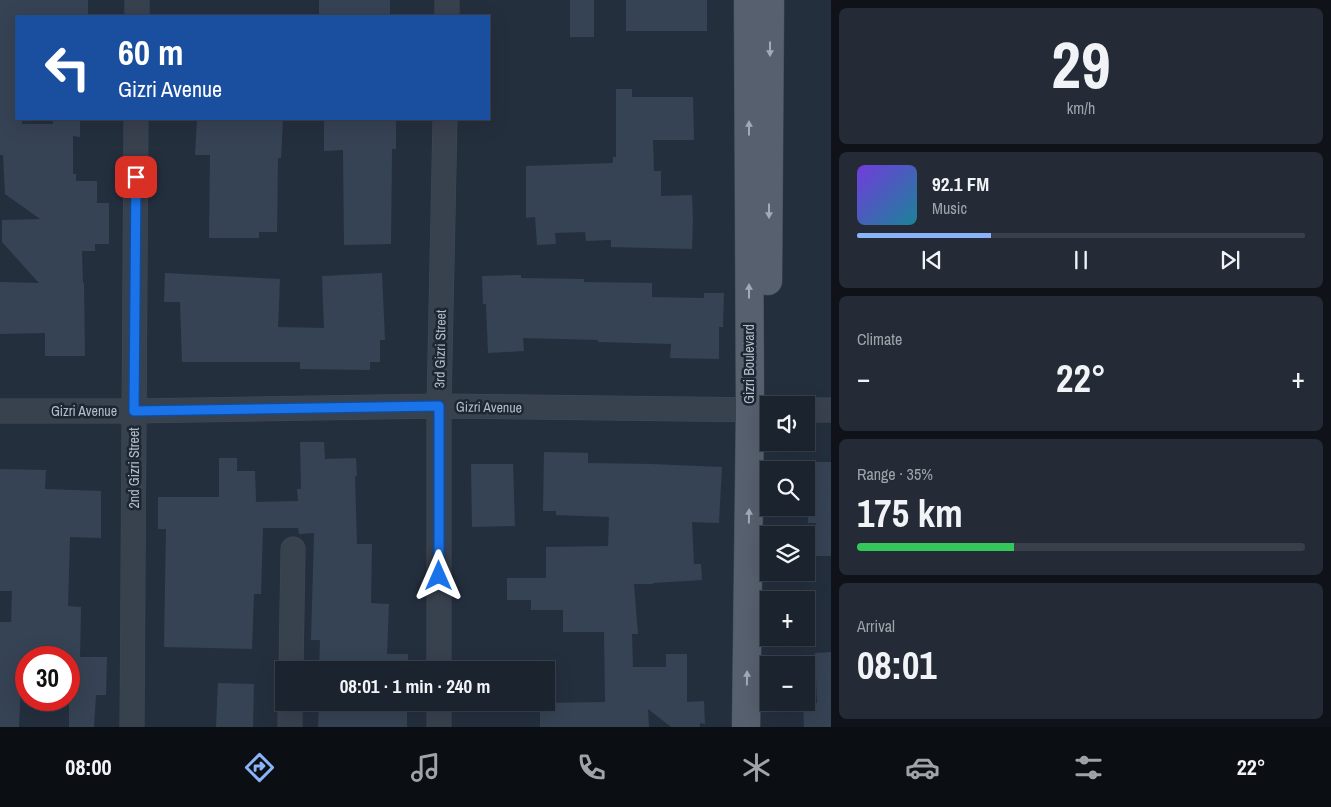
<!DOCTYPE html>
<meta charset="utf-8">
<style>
body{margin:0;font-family:"Archivo Narrow",sans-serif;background:#242b36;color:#f1f3f6;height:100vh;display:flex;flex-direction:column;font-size:19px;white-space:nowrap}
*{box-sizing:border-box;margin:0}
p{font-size:16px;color:#a0a4aa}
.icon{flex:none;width:28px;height:28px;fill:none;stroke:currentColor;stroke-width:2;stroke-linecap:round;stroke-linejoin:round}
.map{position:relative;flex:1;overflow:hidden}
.panel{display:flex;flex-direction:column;gap:8px;padding:8px;background:#0f1319;width:500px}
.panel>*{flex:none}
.top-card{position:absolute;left:15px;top:15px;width:475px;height:105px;border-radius:0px;box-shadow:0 5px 20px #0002,0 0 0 1px #39404a;background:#1a4fa0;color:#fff;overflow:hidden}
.fabs{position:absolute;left:760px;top:396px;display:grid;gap:10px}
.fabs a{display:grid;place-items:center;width:55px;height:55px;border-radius:0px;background:#1b232e;box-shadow:0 5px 20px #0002,0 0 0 1px #39404a;font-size:25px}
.speed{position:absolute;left:15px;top:646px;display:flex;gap:10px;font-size:25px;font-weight:700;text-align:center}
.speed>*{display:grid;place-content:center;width:65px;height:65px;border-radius:50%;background:#1b232e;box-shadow:0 5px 20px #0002,0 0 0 1px #39404a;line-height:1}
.speed .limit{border:8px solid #d22;background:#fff;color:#111}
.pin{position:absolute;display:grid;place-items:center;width:42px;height:42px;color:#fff;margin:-21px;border-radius:10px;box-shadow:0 2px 8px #0006}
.me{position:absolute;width:55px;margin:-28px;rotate:0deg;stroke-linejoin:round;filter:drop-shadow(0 0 4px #0008)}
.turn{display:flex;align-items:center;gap:18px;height:105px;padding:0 20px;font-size:22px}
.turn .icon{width:65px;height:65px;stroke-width:2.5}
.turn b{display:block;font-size:35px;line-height:42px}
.big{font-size:38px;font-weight:700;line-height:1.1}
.panel .card{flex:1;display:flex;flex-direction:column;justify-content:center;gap:8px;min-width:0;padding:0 18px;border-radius:8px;background:#242b36}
.panel .dial{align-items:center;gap:0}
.dial b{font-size:65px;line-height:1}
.song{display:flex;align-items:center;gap:15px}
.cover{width:60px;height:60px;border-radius:8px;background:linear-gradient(135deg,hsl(260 70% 55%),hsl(190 70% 35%))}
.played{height:5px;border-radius:2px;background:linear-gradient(90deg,#8ab4f8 30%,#39404a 30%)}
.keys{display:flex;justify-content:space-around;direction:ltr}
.heat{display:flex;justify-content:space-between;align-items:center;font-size:28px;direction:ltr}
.charge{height:8px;border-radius:4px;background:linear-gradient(90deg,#34c759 35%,#39404a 0)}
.trip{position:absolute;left:275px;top:661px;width:280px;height:50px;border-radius:0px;background:#1b232e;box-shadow:0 5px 20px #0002,0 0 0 1px #39404a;font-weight:700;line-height:50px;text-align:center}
.dock{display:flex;height:80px;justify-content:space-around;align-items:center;background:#0b0e12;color:#a0a4aa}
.dock .icon{width:35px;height:35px}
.dock .on{color:#8ab4f8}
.dock b{font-size:22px;color:#f1f3f6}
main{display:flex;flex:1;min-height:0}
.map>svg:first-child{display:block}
.building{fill:#364354}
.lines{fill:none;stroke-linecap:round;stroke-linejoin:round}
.minor-casing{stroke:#414a57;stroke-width:25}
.major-casing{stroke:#414a57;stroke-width:29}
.minor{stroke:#38414e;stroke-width:24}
.major{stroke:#56606e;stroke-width:28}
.oneway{fill:#a1aab7}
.route-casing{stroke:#114b97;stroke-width:12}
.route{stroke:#1a73e8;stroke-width:9}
.labels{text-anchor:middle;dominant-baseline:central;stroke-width:5;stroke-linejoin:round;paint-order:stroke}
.street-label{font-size:14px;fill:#b4bcc9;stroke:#1d2633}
</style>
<main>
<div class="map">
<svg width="831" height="727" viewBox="0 0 831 727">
<rect width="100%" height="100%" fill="#242f3e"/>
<!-- building -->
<g class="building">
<polygon points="0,0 88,0 88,16 16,16 16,119 22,119 22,124 53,124 53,119 80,119 80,137 73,136 73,174 76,174 76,181 97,181 97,203 109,203 109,244 95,244 95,251 82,251 83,283 84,283 85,356 45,356 45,333 0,334 0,282 39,283 2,242 2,220 40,219 5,194 3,155 0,155"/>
<rect x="319" y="0" width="71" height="16"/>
<rect x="570" y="0" width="24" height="37"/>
<rect x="626" y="0" width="81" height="31"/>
<polygon points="616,89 632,89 632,97 693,97 694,140 653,140 654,171 661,171 661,196 692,195 693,219 692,249 611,247 611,240 586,241 585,232 555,233 556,244 537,245 535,217 526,218 526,166 613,163 613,157 616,157"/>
<polygon points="197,119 283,120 281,158 278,158 277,232 259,232 259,238 209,238 210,155 195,155"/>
<polygon points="324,119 396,119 396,149 392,149 391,244 344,245 343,150 324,151"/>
<polygon points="165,273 280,279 278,327 324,328 322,276 382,273 385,340 380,340 380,362 370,362 370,370 300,369 300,362 182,362 180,302 164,302"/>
<polygon points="521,275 521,278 584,279 584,282 652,283 652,297 704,298 704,293 724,293 723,327 719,327 719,359 670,358 671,344 598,342 598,340 523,338 524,351 488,353 486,304 483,304 482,276"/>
<polygon points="300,442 324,442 325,459 356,458 357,476 355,476 357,544 372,544 371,603 389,604 387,654 408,654 408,670 319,670 320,640 311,640 314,533 299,534 298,528 263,528 261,594 254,594 252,649 164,647 166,529 158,529 158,497 219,497 219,458 237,458 237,471 255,471 256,502 298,501 297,489 301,489"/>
<polygon points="544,452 588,453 588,463 651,464 722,467 719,523 692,522 694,564 701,564 702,580 653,583 653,584 634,584 638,634 632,634 633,667 666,667 666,654 687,654 687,702 704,701 705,724 700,723 700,727 671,727 648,709 649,727 540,727 540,703 605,702 604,632 563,632 563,610 531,610 531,600 507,600 507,578 546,578 546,547 608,546 609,517 556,515 556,511 543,511"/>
<polygon points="806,462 831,462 831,556 816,556 816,523 808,523 808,514 806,514"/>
<polygon points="471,464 513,464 515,526 472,527"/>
<polygon points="0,469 46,470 45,489 101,491 101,538 70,537 68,606 81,607 80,657 107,657 106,695 96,695 94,727 69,727 69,658 22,658 19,727 0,727 0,622 11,622 12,591 0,591"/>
<polygon points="831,652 831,727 804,727 803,704 817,703 815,653"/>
<polygon points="218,683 254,684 253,727 216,727"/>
<polygon points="371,702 407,702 407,727 318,727 319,703 371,704"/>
</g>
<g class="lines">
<defs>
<g id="minor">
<polyline points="137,16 137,0"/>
<polyline points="447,16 447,0"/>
<polyline points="806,410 831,410"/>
<polyline points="0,411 134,411 439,406 769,410"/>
<polyline points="291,670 293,549"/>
<polyline points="439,670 439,406 445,119"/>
<polyline points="132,727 136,119"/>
<polyline points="290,727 290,702"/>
<polyline points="439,727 439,702"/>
</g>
<g id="major">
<polyline points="768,281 770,0"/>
<polyline points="746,727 750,410 748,0"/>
</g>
</defs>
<!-- minor casing -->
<use href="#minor" class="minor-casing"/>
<!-- major casing -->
<use href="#major" class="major-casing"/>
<!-- minor -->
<use href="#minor" class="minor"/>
<!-- major -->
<use href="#major" class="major"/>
</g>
<!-- one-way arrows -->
<defs><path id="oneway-solid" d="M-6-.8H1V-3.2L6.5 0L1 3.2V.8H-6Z" transform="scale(1.25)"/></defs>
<g class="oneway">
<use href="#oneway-solid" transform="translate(770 49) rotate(90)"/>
<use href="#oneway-solid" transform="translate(749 128) rotate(-90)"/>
<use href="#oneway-solid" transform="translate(769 211) rotate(90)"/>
<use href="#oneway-solid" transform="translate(749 291) rotate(-90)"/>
<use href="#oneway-solid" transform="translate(749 516) rotate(-89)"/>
<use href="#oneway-solid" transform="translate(747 678) rotate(-89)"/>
</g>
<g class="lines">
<defs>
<polyline id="route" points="136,177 134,411 439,406 439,576"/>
</defs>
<!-- route casing -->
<use href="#route" class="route-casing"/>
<!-- route -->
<use href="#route" class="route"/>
</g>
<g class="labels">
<!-- street labels -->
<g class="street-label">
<text transform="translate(440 349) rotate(-89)">3rd Gizri Street</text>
<text transform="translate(749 364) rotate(-90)">Gizri Boulevard</text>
<text transform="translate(489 407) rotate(1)">Gizri Avenue</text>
<text x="84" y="411">Gizri Avenue</text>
<text transform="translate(134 468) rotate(-90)">2nd Gizri Street</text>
</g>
</g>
</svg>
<div class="fabs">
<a><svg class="icon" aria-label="sound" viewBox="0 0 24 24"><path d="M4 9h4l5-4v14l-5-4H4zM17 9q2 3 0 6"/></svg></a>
<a><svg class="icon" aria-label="search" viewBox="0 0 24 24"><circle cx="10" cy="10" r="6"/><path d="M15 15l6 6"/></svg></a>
<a><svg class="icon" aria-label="layers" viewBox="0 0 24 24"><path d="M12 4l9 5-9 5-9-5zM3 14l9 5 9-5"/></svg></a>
<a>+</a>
<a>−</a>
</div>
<div class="speed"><div class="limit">30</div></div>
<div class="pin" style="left:136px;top:177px;background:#d93025"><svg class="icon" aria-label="arrive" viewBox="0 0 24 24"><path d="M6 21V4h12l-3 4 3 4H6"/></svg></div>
<svg class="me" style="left:439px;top:576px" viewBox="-20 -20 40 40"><path d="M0-17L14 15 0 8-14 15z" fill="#1a73e8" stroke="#fff" stroke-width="4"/></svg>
<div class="trip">08:01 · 1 min · 240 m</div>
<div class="top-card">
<div class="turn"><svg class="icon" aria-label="left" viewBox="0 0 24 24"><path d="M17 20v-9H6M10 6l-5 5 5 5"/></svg><div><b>60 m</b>Gizri Avenue</div></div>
</div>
</div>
<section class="panel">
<div class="card dial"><b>29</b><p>km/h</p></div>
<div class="card">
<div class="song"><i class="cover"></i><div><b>92.1 FM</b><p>Music</p></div></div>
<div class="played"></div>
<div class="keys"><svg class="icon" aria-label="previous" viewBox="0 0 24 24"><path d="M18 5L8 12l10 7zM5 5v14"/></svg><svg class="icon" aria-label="pause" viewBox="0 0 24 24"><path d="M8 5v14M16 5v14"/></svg><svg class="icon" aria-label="next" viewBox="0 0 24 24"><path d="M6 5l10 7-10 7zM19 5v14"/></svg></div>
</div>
<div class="card"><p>Climate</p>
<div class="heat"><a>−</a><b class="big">22°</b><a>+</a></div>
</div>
<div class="card"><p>Range · 35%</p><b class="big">175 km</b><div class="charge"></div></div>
<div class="card"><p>Arrival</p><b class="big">08:01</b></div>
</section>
</main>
<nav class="dock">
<b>08:00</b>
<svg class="icon on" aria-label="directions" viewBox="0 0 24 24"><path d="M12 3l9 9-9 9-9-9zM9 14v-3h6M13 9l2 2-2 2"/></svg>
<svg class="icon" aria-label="music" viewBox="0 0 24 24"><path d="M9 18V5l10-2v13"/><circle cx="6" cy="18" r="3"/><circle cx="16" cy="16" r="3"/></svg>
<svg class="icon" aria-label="phone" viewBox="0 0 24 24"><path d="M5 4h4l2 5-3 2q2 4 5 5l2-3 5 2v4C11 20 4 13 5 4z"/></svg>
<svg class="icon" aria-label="climate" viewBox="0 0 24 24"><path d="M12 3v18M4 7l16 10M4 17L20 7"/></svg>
<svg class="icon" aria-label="car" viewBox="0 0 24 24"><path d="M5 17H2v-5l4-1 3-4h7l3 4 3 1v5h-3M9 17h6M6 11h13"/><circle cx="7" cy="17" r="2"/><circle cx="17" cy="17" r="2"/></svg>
<svg class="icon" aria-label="filters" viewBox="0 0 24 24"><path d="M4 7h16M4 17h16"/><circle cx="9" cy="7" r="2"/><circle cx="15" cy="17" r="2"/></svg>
<b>22°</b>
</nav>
